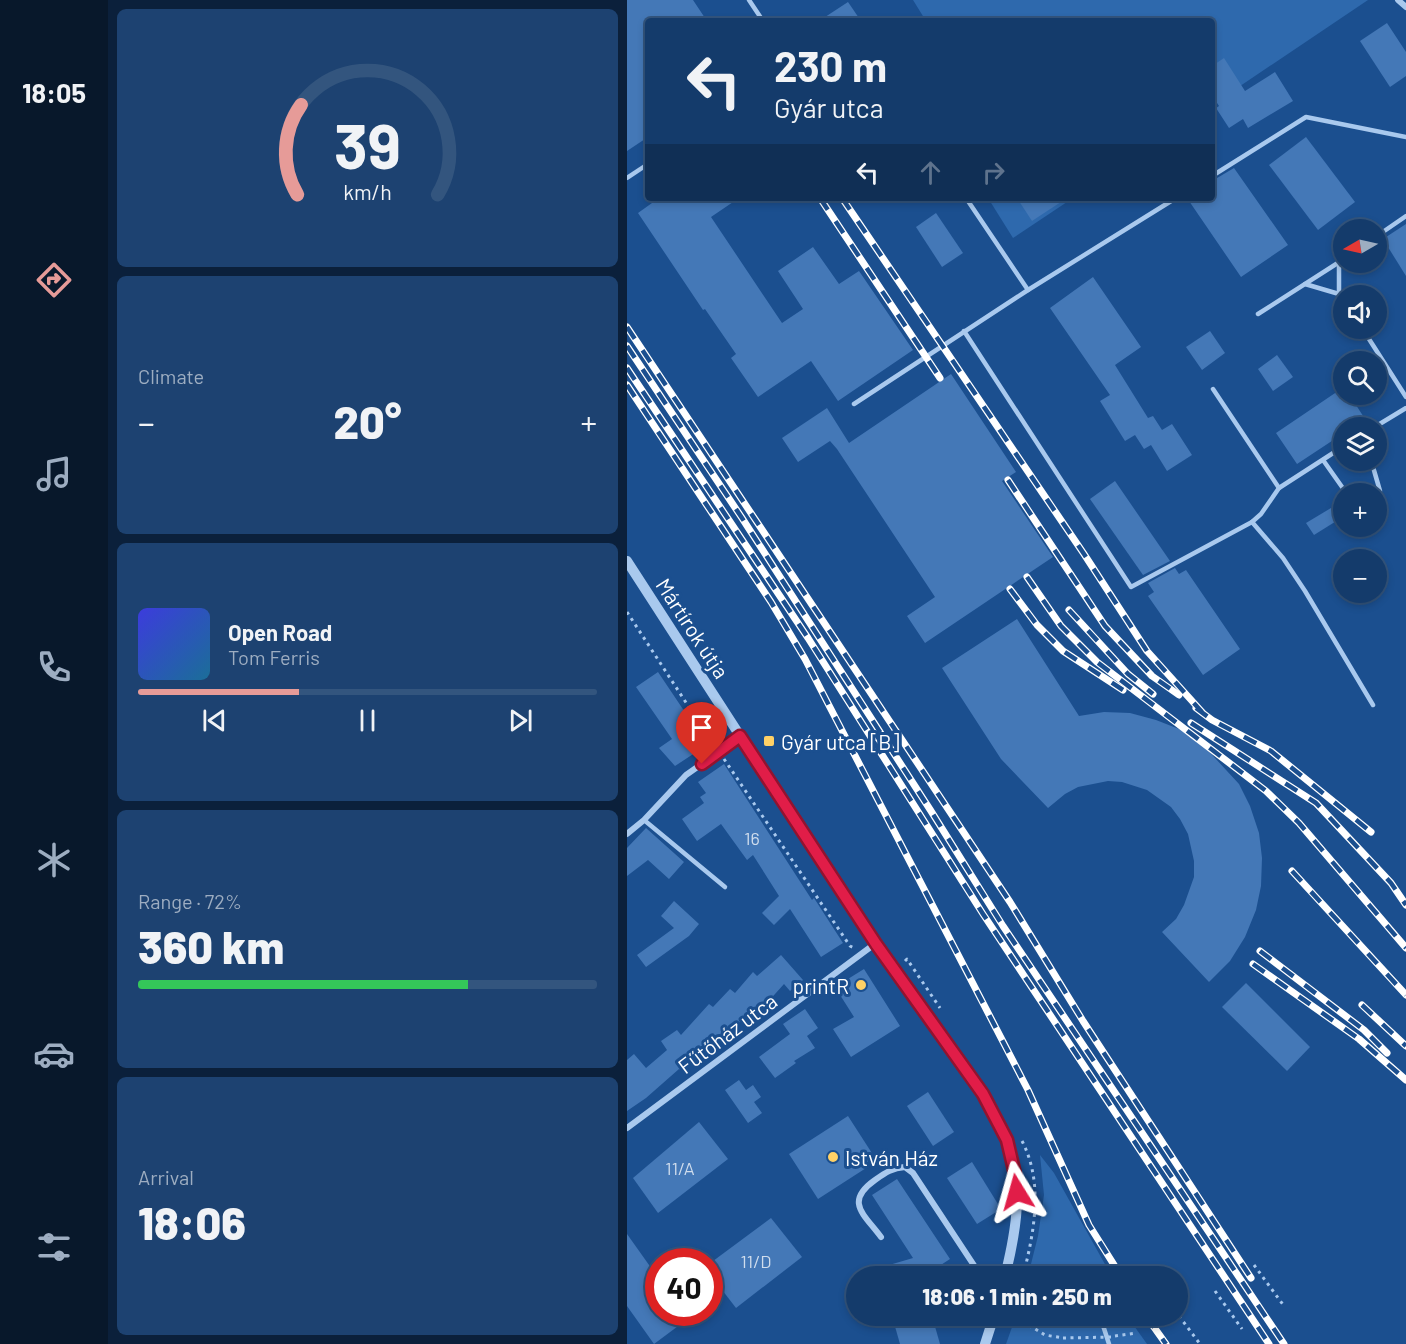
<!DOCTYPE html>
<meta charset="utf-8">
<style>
body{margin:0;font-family:Barlow,sans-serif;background:#1d4271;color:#f1f3f6;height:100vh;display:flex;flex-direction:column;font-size:22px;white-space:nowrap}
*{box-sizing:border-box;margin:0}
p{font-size:20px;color:#9dadc1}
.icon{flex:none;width:33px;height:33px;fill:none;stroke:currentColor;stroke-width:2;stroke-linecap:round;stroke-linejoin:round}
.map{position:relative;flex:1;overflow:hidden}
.drawer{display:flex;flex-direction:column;gap:9px;padding:9px;background:#0b203b;width:519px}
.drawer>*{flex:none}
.hud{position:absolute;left:18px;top:18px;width:570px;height:183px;border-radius:6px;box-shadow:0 3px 9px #0003,0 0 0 2px #33557e;background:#143b6b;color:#f1f3f6;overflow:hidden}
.needle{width:39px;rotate:261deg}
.buttons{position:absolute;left:706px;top:219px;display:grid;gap:12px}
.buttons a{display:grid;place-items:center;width:54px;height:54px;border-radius:50%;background:#143b6b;box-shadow:0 3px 9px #0003,0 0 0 2px #33557e;font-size:30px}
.speed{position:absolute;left:18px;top:1248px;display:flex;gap:12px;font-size:30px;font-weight:700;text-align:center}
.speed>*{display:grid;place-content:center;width:78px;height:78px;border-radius:50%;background:#143b6b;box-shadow:0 3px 9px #0003,0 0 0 2px #33557e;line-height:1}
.speed .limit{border:9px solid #d22;background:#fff;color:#111}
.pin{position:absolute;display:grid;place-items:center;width:51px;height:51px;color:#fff;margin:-62px -26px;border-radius:50% 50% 50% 0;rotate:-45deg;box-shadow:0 0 6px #0007}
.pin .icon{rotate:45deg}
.me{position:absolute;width:66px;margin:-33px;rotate:352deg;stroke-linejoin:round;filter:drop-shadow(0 0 4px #0008)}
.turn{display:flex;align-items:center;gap:21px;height:126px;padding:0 30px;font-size:27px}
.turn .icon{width:78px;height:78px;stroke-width:2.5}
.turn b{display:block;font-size:42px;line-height:51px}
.lanes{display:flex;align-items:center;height:57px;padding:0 30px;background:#0003;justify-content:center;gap:30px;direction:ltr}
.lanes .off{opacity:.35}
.big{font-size:45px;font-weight:800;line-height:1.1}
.drawer .tile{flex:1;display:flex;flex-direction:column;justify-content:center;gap:9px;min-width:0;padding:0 21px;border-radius:9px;background:#1d4271}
.drawer .dial{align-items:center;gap:0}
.dial svg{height:156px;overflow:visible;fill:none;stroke:#33557e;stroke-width:7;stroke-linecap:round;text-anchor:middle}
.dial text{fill:#f1f3f6;stroke:none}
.song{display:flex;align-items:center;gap:18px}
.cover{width:72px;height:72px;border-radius:9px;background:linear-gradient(135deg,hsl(240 70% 55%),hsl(200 70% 35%))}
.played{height:6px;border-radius:3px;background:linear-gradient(90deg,#e69b98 35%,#33557e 35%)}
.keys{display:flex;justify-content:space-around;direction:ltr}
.heat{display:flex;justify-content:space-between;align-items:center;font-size:33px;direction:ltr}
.charge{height:9px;border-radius:4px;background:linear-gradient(90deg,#34c759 72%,#33557e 0)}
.trip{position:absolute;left:219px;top:1266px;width:342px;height:60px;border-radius:30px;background:#143b6b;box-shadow:0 3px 9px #0003,0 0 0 2px #33557e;font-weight:800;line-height:60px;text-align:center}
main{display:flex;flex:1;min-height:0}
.tabs{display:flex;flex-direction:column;width:108px;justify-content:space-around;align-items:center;background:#08182b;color:#9dadc1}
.tabs .icon{width:42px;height:42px}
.tabs .selected{color:#e69b98}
.tabs b{font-size:27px;color:#f1f3f6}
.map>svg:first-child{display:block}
.green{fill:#2e69ad}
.building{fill:#4478b7}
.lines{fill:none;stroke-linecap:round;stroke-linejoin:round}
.path{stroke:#a9c9ee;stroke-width:3;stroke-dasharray:3 4.5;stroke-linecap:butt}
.service{stroke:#a9c9ee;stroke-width:4.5}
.minor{stroke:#a9c9ee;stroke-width:6}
.tertiary{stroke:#a9c9ee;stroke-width:10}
.rail-casing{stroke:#fff;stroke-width:7}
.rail{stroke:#1b4f8f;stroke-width:4.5;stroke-dasharray:14;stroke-linecap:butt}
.path-bridge{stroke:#a9c9ee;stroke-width:3;stroke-dasharray:3 4.5;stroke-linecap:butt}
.route-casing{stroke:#92132f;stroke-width:15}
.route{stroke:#e11d48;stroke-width:10}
.poi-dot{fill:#ffd166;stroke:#1b4f8f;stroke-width:2}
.labels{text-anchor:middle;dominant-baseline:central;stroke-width:6;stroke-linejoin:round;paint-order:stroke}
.number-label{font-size:18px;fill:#d0dded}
.street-label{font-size:21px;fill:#fff;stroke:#1b4f8f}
.poi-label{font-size:21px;fill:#fff;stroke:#1b4f8f;text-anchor:start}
</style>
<main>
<nav class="tabs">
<b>18:05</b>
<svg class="icon selected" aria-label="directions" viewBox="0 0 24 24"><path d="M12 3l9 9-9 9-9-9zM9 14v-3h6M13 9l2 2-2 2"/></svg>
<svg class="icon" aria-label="music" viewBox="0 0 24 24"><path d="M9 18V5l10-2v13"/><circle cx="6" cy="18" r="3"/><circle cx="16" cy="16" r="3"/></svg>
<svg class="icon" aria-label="phone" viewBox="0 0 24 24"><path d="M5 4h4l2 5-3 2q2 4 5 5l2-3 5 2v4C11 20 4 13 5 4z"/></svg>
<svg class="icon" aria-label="climate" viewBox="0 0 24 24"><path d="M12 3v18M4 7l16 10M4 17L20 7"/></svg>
<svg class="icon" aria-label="car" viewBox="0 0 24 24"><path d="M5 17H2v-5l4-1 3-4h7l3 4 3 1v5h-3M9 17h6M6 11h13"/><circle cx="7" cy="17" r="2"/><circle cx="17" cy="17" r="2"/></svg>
<svg class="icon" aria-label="filters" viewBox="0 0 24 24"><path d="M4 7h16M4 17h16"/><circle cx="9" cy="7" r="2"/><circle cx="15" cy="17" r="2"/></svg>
</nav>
<section class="drawer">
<div class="tile dial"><svg viewBox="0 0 100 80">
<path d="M14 69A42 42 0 1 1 86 69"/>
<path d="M14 69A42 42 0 0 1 16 23" stroke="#e69b98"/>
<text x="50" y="56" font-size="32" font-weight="700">39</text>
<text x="50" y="72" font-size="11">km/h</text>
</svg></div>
<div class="tile"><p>Climate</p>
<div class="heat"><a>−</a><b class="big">20°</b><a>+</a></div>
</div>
<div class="tile">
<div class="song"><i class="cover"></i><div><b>Open Road</b><p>Tom Ferris</p></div></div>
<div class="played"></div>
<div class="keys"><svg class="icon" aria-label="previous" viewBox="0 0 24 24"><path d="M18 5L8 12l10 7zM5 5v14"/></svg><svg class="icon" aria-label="pause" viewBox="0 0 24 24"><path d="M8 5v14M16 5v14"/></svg><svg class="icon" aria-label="next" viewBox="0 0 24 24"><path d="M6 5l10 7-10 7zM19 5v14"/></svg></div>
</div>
<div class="tile"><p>Range · 72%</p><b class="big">360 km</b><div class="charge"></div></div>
<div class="tile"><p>Arrival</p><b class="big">18:06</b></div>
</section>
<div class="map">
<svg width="779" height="1344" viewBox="0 0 779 1344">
<rect width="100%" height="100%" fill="#1b4f8f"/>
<!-- green -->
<g class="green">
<polygon points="286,0 741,0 585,105 585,21 299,21"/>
<polygon points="361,198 446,198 386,238"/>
<polygon points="413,1155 427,1173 484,1275 481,1276 401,1276 411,1236 417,1195"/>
<polygon points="389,1316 500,1316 520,1344 379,1344"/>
</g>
<!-- building -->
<g class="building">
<polygon points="0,0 66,0 80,21 21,21 21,137 0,151"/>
<polygon points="221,2 234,21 192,21"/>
<polygon points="760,23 779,52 779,76 763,87 733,41"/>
<polygon points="597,58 618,91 648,72 666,101 621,128 616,119 602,128 589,108 592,106 585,95 585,66"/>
<polygon points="679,137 728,202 691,230 642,165"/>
<polygon points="607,168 661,245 614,277 560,198 585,198 585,181"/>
<polygon points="32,198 112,198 84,217 155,323 176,309 151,271 186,247 212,284 232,271 286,350 211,401 184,361 131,397 104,358 109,354 78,309 76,310 11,213"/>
<polygon points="390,198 440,198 405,221"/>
<polygon points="309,213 336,253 315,267 289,227"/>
<polygon points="779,224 779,276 756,239"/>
<polygon points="466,277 514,347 488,365 521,418 526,416 535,430 545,424 565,455 540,471 524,445 517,449 508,435 498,441 473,401 483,395 423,308"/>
<polygon points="583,331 598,353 575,370 559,347"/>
<polygon points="650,355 666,377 646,391 631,369"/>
<polygon points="324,374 389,472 375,481 426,557 298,643 280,616 308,597 210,449 203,441 171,462 155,438 200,408 222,443"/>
<polygon points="717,387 717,394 722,394 738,419 725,428 717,428 717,433 670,464 649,433"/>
<polygon points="488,481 543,561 516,575 463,499"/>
<polygon points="704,508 711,520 687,535 679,523"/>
<polygon points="548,568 552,574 559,570 613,649 576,675 521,596 527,592 521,583"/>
<polygon points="390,619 452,716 477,712 503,713 529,720 552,729 576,745 612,784 623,806 632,833 635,858 634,886 629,910 618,937 603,961 582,982 535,932 549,919 557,905 567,877 567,861 561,834 553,819 544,807 520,790 495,782 481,781 451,787 438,794 421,808 374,759 315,668"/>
<polygon points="31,672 80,745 48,766 32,748 45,739 9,687"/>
<polygon points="97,764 185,900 187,898 216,943 194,957 163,909 147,925 135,913 152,896 126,855 120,860 94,824 70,841 55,819 77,803 73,797 79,793 71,782"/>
<polygon points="19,828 57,862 42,879 21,860 0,876 0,848"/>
<polygon points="47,901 72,924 62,936 19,967 10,955 47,928 34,916"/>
<polygon points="154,955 176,980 163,991 157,984 130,1014 125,1009 111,1024 108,1021 77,1054 54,1070 52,1069 19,1098 0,1111 0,1060 7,1054 19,1068 40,1050 34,1041 50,1030 54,1035 82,1004 86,1007 103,989 108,993 126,972 130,976"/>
<polygon points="237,969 273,1026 224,1057 206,1029 227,1017 208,987"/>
<polygon points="619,983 683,1047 660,1071 595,1007"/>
<polygon points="178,1009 191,1028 180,1036 188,1048 167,1061 169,1063 148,1078 132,1057 163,1034 156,1024"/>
<polygon points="112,1080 119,1090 126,1085 134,1097 127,1102 135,1113 121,1123 98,1090"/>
<polygon points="301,1092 327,1132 306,1146 280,1106"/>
<polygon points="221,1116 250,1161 191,1199 162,1154"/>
<polygon points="72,1122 101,1159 31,1213 6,1178"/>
<polygon points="345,1162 374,1209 350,1224 320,1178"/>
<polygon points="270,1179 323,1259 297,1276 236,1276 235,1273 286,1258 245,1195"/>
<polygon points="144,1218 175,1257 109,1308 82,1273 82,1264"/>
<polygon points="0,1234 32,1279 32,1312 70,1312 27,1344 0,1306"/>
<polygon points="265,1316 305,1316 313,1344 273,1344"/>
</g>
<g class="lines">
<!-- path -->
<g class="path">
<polyline points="0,612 86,744"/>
<polyline points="97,759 223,946 227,948"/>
<polyline points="278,961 280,959 313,1008"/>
<path d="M395,1141C417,1183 407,1233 396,1276"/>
<polyline points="627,1265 657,1306"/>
<polyline points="588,1291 615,1329"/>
<polyline points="552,1316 573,1344"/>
<polyline points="381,1317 405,1327 418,1335 436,1338"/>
<polyline points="488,1336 510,1333"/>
</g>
<!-- service -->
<g class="service">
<polyline points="122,0 136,21"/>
<polyline points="585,176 679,117 779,137"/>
<polyline points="0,178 21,164"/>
<polyline points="268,198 282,198"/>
<polyline points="339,198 401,290"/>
<polyline points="750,236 779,216"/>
<polyline points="712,263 712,294 717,301"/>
<polyline points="678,284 712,294"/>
<polyline points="631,314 717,259"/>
<polyline points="735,328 779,397"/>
<polyline points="337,331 504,587 625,522 634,514 652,488 717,446"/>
<polyline points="586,389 652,488"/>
<polyline points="227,404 401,290 549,198"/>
<polyline points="746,428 779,408"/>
<polyline points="696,460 720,494"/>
<polyline points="744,460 753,491 748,494"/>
<polyline points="625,522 656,558 678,591 746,705"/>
<polyline points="17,820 98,887"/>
<polyline points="473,1316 482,1344"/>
</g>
<!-- minor -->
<g class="minor">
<polyline points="771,0 779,7"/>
<polyline points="0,834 17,820 59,775 113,737"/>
<polyline points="0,1128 249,943"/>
<path d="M254,1237C237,1214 217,1202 248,1180C258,1173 265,1168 278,1167L286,1173L354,1276"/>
</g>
<!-- tertiary -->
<g class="tertiary">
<path d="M0,561L205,878L249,943L356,1093C364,1108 372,1123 379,1139C398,1183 389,1232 378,1276"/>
<polyline points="358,1344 367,1316"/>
</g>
<defs>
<g id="rail">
<polyline points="193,198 313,378"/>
<polyline points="215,198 457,554 520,651 575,712"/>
<polyline points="0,327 383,902 456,1021 624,1278"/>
<polyline points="0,346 115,518 304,811 376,926 657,1344"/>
<polyline points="0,368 181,638 356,914 642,1344"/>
<polyline points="0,385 144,602 178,659 401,1090 462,1225 494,1276"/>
<polyline points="381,480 478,626 525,676 552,695"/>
<polyline points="400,577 434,626 470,662 639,791 672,823 779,948"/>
<polyline points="383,589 410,625 436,651 496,690"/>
<polyline points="442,610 501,674 526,694"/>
<polyline points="569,708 585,720 644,751 744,832"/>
<polyline points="564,723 689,803 764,883 779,905"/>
<polyline points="665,871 779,995"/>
<polyline points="633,951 737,1030 760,1053"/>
<polyline points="626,964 732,1039 779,1080"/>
<polyline points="735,1005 779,1046"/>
<polyline points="519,1316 539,1344"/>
</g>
</defs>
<!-- rail casing -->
<use href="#rail" class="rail-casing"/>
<!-- rail -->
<use href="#rail" class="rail"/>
<!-- path-bridge -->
<polyline class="path-bridge" points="436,1338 486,1337"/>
</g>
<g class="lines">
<defs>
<polyline id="route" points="75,764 113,736 249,944 356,1094 380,1140 388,1174 390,1192"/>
</defs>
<!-- route casing -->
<use href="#route" class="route-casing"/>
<!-- route -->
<use href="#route" class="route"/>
</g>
<!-- markers -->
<g class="poi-dot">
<rect x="136" y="735" width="12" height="12" rx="3"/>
<circle cx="234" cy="985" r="6"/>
<circle cx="206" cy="1157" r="6"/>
</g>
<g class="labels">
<!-- number labels -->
<g class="number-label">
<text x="125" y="838">16</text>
<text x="53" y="1168">11/A</text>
<text x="129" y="1261">11/D</text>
</g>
<!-- street labels -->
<g class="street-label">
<text transform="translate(66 628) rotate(57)">Mártírok útja</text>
<text transform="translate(100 1033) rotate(-37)">Fűtőház utca</text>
</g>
<!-- poi labels -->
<g class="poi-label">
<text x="154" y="741">Gyár utca [B]</text>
<text x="222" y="985" text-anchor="end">printR</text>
<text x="218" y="1157">István Ház</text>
</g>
</g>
</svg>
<div class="buttons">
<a><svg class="needle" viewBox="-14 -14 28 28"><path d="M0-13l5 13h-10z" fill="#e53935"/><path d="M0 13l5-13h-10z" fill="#9dadc1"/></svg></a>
<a><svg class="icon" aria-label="sound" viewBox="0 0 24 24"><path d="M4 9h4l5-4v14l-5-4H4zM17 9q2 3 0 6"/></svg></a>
<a><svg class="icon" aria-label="search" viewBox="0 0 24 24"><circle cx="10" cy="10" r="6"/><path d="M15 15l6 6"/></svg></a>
<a><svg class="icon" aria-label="layers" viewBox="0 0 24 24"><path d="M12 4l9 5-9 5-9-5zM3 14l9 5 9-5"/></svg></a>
<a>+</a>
<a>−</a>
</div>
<div class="speed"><div class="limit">40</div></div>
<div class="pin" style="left:75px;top:764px;background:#d93025"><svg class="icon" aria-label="arrive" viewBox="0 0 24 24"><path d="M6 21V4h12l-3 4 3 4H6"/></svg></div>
<svg class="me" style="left:390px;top:1192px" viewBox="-20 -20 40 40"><path d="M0-17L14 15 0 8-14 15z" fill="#e11d48" stroke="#fff" stroke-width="4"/></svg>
<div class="trip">18:06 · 1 min · 250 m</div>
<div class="hud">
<div class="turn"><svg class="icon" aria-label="left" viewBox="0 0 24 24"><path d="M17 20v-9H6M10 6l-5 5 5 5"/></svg><div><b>230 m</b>Gyár utca</div></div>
<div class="lanes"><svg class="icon" aria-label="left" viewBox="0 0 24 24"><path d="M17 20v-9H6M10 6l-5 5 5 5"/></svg><svg class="icon off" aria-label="ahead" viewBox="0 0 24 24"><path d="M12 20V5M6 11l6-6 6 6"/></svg><svg class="icon off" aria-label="right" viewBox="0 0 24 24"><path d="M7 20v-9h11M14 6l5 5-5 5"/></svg></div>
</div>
</div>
</main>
